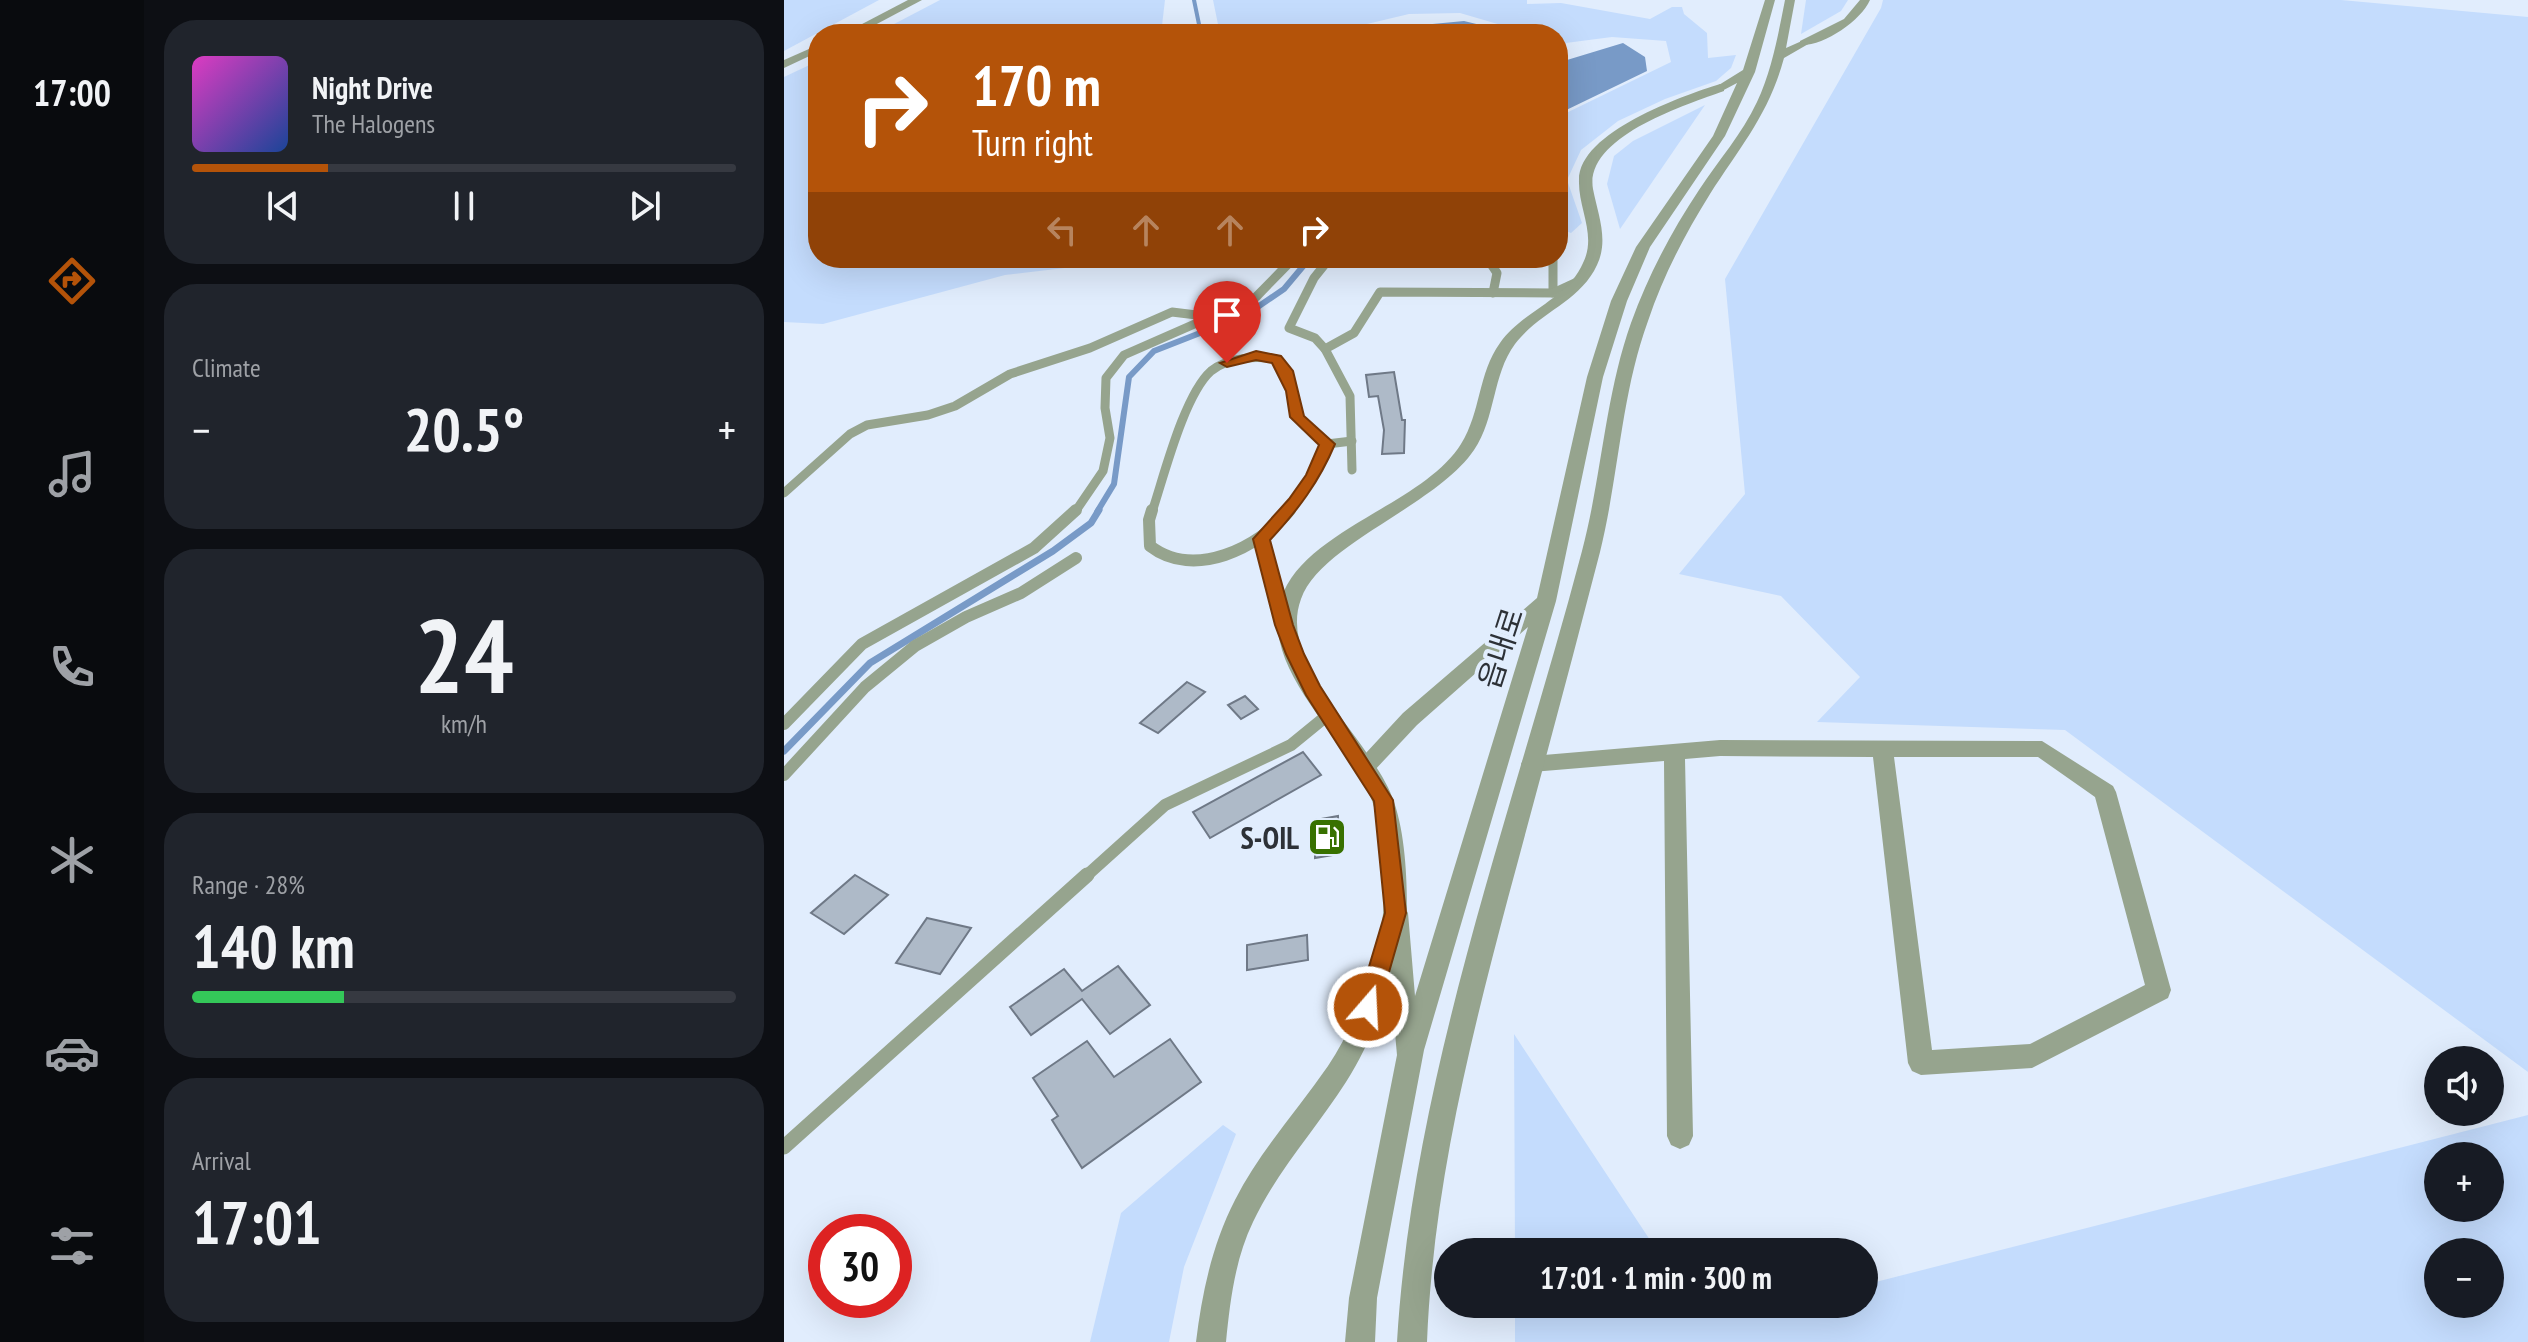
<!DOCTYPE html>
<meta charset="utf-8">
<style>
body{margin:0;font-family:"PT Sans Narrow","Noto Sans KR",sans-serif;background:#20242c;color:#f1f3f6;height:100vh;display:flex;flex-direction:column;font-size:30px;white-space:nowrap}
*{box-sizing:border-box;margin:0}
p{font-size:26px;color:#9ea1a6}
.icon{flex:none;width:44px;height:44px;fill:none;stroke:currentColor;stroke-width:2;stroke-linecap:round;stroke-linejoin:round}
.map{position:relative;flex:1;overflow:hidden}
.side{display:flex;flex-direction:column;gap:20px;padding:20px;background:#0d0f14;width:640px}
.side>*{flex:none}
.top-card{position:absolute;left:24px;top:24px;width:760px;height:244px;border-radius:32px;box-shadow:0 8px 32px #0002;background:#b45309;color:#fff;overflow:hidden}
.tools{position:absolute;left:1640px;top:1046px;display:grid;gap:16px}
.tools a{display:grid;place-items:center;width:80px;height:80px;border-radius:50%;background:#171b24;box-shadow:0 8px 32px #0002;font-size:40px}
.speed{position:absolute;left:24px;top:1214px;display:flex;gap:16px;font-size:40px;font-weight:700;text-align:center}
.speed>*{display:grid;place-content:center;width:104px;height:104px;border-radius:50%;background:#171b24;box-shadow:0 8px 32px #0002;line-height:1}
.speed .limit{border:12px solid #d22;background:#fff;color:#111}
.pin{position:absolute;display:grid;place-items:center;width:68px;height:68px;color:#fff;margin:-82px -34px;border-radius:50% 50% 50% 0;rotate:-45deg;box-shadow:0 0 8px #0007}
.pin .icon{rotate:45deg}
.me{position:absolute;width:88px;margin:-44px;rotate:19deg;stroke-linejoin:round;filter:drop-shadow(0 0 6px #0008)}
.turn{display:flex;align-items:center;gap:28px;height:168px;padding:0 32px;font-size:36px}
.turn .icon{width:104px;height:104px;stroke-width:2.5}
.turn b{display:block;font-size:56px;line-height:68px}
.lanes{display:flex;align-items:center;height:76px;padding:0 32px;background:#0003;justify-content:center;gap:40px;direction:ltr}
.lanes .off{opacity:.35}
.big{font-size:60px;font-weight:700;line-height:1.1}
.side .card{flex:1;display:flex;flex-direction:column;justify-content:center;gap:12px;min-width:0;padding:0 28px;border-radius:32px;background:#20242c}
.side .dial{align-items:center;gap:0}
.dial b{font-size:104px;line-height:1}
.song{display:flex;align-items:center;gap:24px}
.cover{width:96px;height:96px;border-radius:12px;background:linear-gradient(135deg,hsl(310 70% 55%),hsl(220 70% 35%))}
.played{height:8px;border-radius:4px;background:linear-gradient(90deg,#b45309 25%,#363941 25%)}
.keys{display:flex;justify-content:space-around;direction:ltr}
.heat{display:flex;justify-content:space-between;align-items:center;font-size:44px;direction:ltr}
.charge{height:12px;border-radius:6px;background:linear-gradient(90deg,#34c759 28%,#363941 0)}
.trip{position:absolute;left:650px;top:1238px;width:444px;height:80px;border-radius:40px;background:#171b24;box-shadow:0 8px 32px #0002;font-weight:700;line-height:80px;text-align:center}
main{display:flex;flex:1;min-height:0}
.tabs{display:flex;flex-direction:column;width:144px;justify-content:space-around;align-items:center;background:#090b0e;color:#9ea1a6}
.tabs .icon{width:56px;height:56px}
.tabs .current{color:#b45309}
.tabs b{font-size:36px;color:#f1f3f6}
.map>svg:first-child{display:block}
.green{fill:#c4dcfd;fill-rule:evenodd}
.water{fill:#789ac7}
.lines{fill:none;stroke-linecap:round;stroke-linejoin:round}
.stream-far2{stroke:#789ac7;stroke-width:4}
.stream-far1{stroke:#789ac7;stroke-width:6}
.stream{stroke:#789ac7;stroke-width:7}
.building{fill:#aebac8;stroke:#6f7987;stroke-width:2}
.service-far2{stroke:#96a48e;stroke-width:9}
.service-far1{stroke:#96a48e;stroke-width:12}
.service{stroke:#96a48e;stroke-width:15}
.minor{fill:#96a48e;fill-rule:evenodd}
.tertiary{fill:#96a48e;fill-rule:evenodd}
.route{fill:#b45309;stroke:#753606;stroke-width:2}
.labels{text-anchor:middle;dominant-baseline:central;stroke-width:8;stroke-linejoin:round;paint-order:stroke}
.street-label{font-size:30px;fill:#2d3137;stroke:#e1edfd}
.poi-label{font-size:30px;font-weight:bold;fill:#2d3137;stroke:#e1edfd;text-anchor:end}
</style>
<main>
<nav class="tabs">
<b>17:00</b>
<svg class="icon current" aria-label="directions" viewBox="0 0 24 24"><path d="M12 3l9 9-9 9-9-9zM9 14v-3h6M13 9l2 2-2 2"/></svg>
<svg class="icon" aria-label="music" viewBox="0 0 24 24"><path d="M9 18V5l10-2v13"/><circle cx="6" cy="18" r="3"/><circle cx="16" cy="16" r="3"/></svg>
<svg class="icon" aria-label="phone" viewBox="0 0 24 24"><path d="M5 4h4l2 5-3 2q2 4 5 5l2-3 5 2v4C11 20 4 13 5 4z"/></svg>
<svg class="icon" aria-label="climate" viewBox="0 0 24 24"><path d="M12 3v18M4 7l16 10M4 17L20 7"/></svg>
<svg class="icon" aria-label="car" viewBox="0 0 24 24"><path d="M5 17H2v-5l4-1 3-4h7l3 4 3 1v5h-3M9 17h6M6 11h13"/><circle cx="7" cy="17" r="2"/><circle cx="17" cy="17" r="2"/></svg>
<svg class="icon" aria-label="filters" viewBox="0 0 24 24"><path d="M4 7h16M4 17h16"/><circle cx="9" cy="7" r="2"/><circle cx="15" cy="17" r="2"/></svg>
</nav>
<section class="side">
<div class="card">
<div class="song"><i class="cover"></i><div><b>Night Drive</b><p>The Halogens</p></div></div>
<div class="played"></div>
<div class="keys"><svg class="icon" aria-label="previous" viewBox="0 0 24 24"><path d="M18 5L8 12l10 7zM5 5v14"/></svg><svg class="icon" aria-label="pause" viewBox="0 0 24 24"><path d="M8 5v14M16 5v14"/></svg><svg class="icon" aria-label="next" viewBox="0 0 24 24"><path d="M6 5l10 7-10 7zM19 5v14"/></svg></div>
</div>
<div class="card"><p>Climate</p>
<div class="heat"><a>−</a><b class="big">20.5°</b><a>+</a></div>
</div>
<div class="card dial"><b>24</b><p>km/h</p></div>
<div class="card"><p>Range · 28%</p><b class="big">140 km</b><div class="charge"></div></div>
<div class="card"><p>Arrival</p><b class="big">17:01</b></div>
</section>
<div class="map">
<svg width="1744" height="1342" viewBox="0 0 1744 1342">
<rect width="100%" height="100%" fill="#e1edfd"/>
<!-- green -->
<g class="green">
<polygon points="0,0 95,0 0,51"/>
<polygon points="156,0 381,0 377,34 91,34"/>
<polygon points="429,0 743,0 743,4 777,3 866,19 888,7 898,7 900,14 923,33 924,58 952,55 947,68 932,81 881,99 834,121 797,150 783,180 798,223 787,233 774,228 774,117 887,62 882,41 828,37 774,44 774,34 723,34 717,25 676,13 625,14 541,34 436,34"/>
<polygon points="1022,0 1064,0 1057,11 1017,34"/>
<polygon points="1099,0 1557,0 1744,17 1744,1072 1281,730 1033,722 1076,677 997,596 895,574 961,494 941,279 1097,8"/>
<polygon points="34,61 34,258 365,258 221,275 39,324 0,322 0,77"/>
<polygon points="921,105 836,229 823,184 830,156 849,141"/>
<polygon points="730,1034 866,1240 917,1252 731,1252"/>
<path d="M1744,1115V1342H731V1304H1080V1285ZM1654,1156H1706V1208H1654ZM1654,1252H1706V1304H1654Z"/>
<polygon points="439,1125 452,1134 400,1267 385,1342 306,1342 337,1213"/>
</g>
<!-- water -->
<g class="water">
<polygon points="680,21 713,29 715,34 596,34 617,27"/>
<polygon points="839,43 861,57 863,71 774,114 774,59 783,60"/>
</g>
<g class="lines">
<!-- stream-far2 -->
<polyline class="stream-far2" points="410,0 417,34"/>
<!-- stream-far1 -->
<polyline class="stream-far1" points="313,512 330,484 345,377 370,351 462,315 500,289 526,258"/>
<!-- stream -->
<polyline class="stream" points="0,751 86,663 269,551 307,523 315,510"/>
</g>
<!-- building -->
<g class="building">
<polygon points="610,372 618,420 621,420 620,453 598,454 600,430 594,396 585,397 582,375"/>
<polygon points="403,682 421,692 374,733 356,723"/>
<polygon points="461,696 474,709 457,719 444,705"/>
<polygon points="519,752 537,775 426,838 409,812"/>
<polygon points="554,816 555,854 531,858 531,820"/>
<polygon points="71,875 104,895 60,934 27,913"/>
<polygon points="143,918 187,928 156,974 112,963"/>
<polygon points="523,935 524,960 463,970 463,945"/>
<polygon points="334,966 366,1005 326,1034 298,999 247,1035 226,1007 280,969 298,991"/>
<polygon points="386,1039 417,1082 298,1168 268,1120 274,1116 249,1078 303,1041 330,1077"/>
</g>
<g class="lines">
<!-- service-far2 -->
<g class="service-far2">
<polyline points="546,258 530,278 505,328 531,338 541,349 566,396 568,470"/>
<polyline points="690,258 707,264 713,273 709,293"/>
<polyline points="769,258 769,293"/>
<polyline points="541,349 570,333 596,292 769,293 795,281"/>
<polyline points="543,444 568,441"/>
<polyline points="0,493 66,434 83,425 144,415 171,406 226,374 306,348 388,312 429,317"/>
<polyline points="291,512 319,471 326,438 321,408 322,378 340,355 472,297 510,258"/>
<path d="M368,512C380,476 400,395 427,371C444,357 472,356 492,359L502,371L513,417L543,444"/>
<polyline points="504,512 524,483 543,444"/>
</g>
<!-- service-far1 -->
<g class="service-far1">
<path d="M368,510L365,520L366,546C410,580 475,548 506,510"/>
<polyline points="477,539 499,622"/>
<polyline points="0,724 78,644 250,548 292,510"/>
<polyline points="0,775 81,687 131,646 182,617 237,593 292,558"/>
<polyline points="301,877 381,805 507,745 545,714"/>
</g>
<!-- service -->
<polyline class="service" points="0,1147 303,875"/>
<!-- minor -->
<g class="minor">
<path d="M1076,0H1086C1077,21 1038,47 1016,45V41L1060,19Z"/>
<path d="M936,84L940,85V91C901,105 800,137 809,189C814,215 825,240 813,265C796,302 755,312 731,344C708,375 712,418 690,450C652,506 536,544 517,599C492,666 590,741 610,802C621,834 623,876 623,909C623,929 616,950 610,969C599,1008 584,1048 562,1082C532,1129 493,1171 469,1222C451,1259 446,1302 442,1342H412C418,1293 428,1245 451,1200C476,1151 513,1111 544,1066C572,1024 594,965 599,914C602,885 598,826 587,798C564,738 475,670 497,599C519,530 639,505 677,444C697,412 694,373 716,343C738,311 783,300 799,263C813,235 794,209 795,180C795,132 898,96 936,84Z"/>
<path d="M936,740L1258,741L1329,786L1332,792L1387,990L1384,998L1248,1068L1137,1075L1128,1071L1124,1063L1089,757L936,756L901,759L909,1136L905,1145L896,1149L887,1145L883,1136L880,761L748,772L740,770L737,764L740,758L748,756ZM1110,757H1254L1311,797L1361,985L1246,1044L1148,1050Z"/>
</g>
<!-- tertiary -->
<g class="tertiary">
<polygon points="124,0 138,0 74,34 59,34"/>
<polygon points="981,0 991,0 971,72 941,136 866,247 843,301 819,377 772,601 640,1050 593,1298 591,1342 561,1342 565,1298 613,1055 600,913 604,906 612,903 620,906 624,913 631,996 744,627 633,725 588,773 580,775 572,773 569,767 619,713 753,598 803,377 827,301 852,247 929,136 953,83 936,92 930,88 959,70"/>
<path d="M1001,0H1011L1002,48L1020,40L1026,43L1000,58C985,114 956,147 926,194C901,234 879,276 864,321C837,395 835,475 816,552C786,668 755,783 724,898C685,1045 649,1190 643,1342H613C629,1074 730,809 798,551C818,475 821,396 847,323C864,276 887,232 915,190C934,161 958,134 973,102C988,70 994,35 1001,0Z"/>
<polygon points="34,45 34,52 0,68 0,60"/>
</g>
</g>
<!-- route -->
<path class="route" d="M472,351L497,356L509,371L520,416L551,444C535,482 514,510 486,540L509,625L520,654L536,686L609,800L622,913L595,1007L592,1015L584,1018L576,1015L573,1007L601,913L590,801L522,695L502,654L491,625L469,539L505,499L522,475L535,445L506,417L502,391L488,363L472,360L443,367L436,363Z"/>
<!-- icons -->
<defs>
<symbol id="fuel-square" viewBox="-11 -11 22 22"><rect x="-9" y="-9" width="18" height="18" rx="4" fill="#387100" stroke="#e1edfd"/><path d="M-5.5-6h7V0h2V4h1.3V-2.5L3-4.5l.8-.8L6-3V5H2.5V1h-1V6h-7ZM-4.2-4.7v3.2H.2V-4.7Z" fill="#fff"/></symbol>
</defs>
<g fill-rule="evenodd">
<use href="#fuel-square" x="521" y="815" width="44" height="44"/>
</g>
<g class="labels">
<!-- street labels -->
<g class="street-label">
<text transform="translate(716 648) rotate(-72)">읍내로</text>
</g>
<!-- poi labels -->
<g class="poi-label">
<text x="515" y="837">S-OIL</text>
</g>
</g>
</svg>
<div class="tools">
<a><svg class="icon" aria-label="sound" viewBox="0 0 24 24"><path d="M4 9h4l5-4v14l-5-4H4zM17 9q2 3 0 6"/></svg></a>
<a>+</a>
<a>−</a>
</div>
<div class="speed"><div class="limit">30</div></div>
<div class="pin" style="left:443px;top:363px;background:#d93025"><svg class="icon" aria-label="arrive" viewBox="0 0 24 24"><path d="M6 21V4h12l-3 4 3 4H6"/></svg></div>
<svg class="me" style="left:584px;top:1007px" viewBox="-20 -20 40 40"><circle r="17" fill="#b45309" stroke="#fff" stroke-width="3"/><path d="M0-11L8 9 0 5-8 9z" fill="#fff"/></svg>
<div class="trip">17:01 · 1 min · 300 m</div>
<div class="top-card">
<div class="turn"><svg class="icon" aria-label="right" viewBox="0 0 24 24"><path d="M7 20v-9h11M14 6l5 5-5 5"/></svg><div><b>170 m</b>Turn right</div></div>
<div class="lanes"><svg class="icon off" aria-label="left" viewBox="0 0 24 24"><path d="M17 20v-9H6M10 6l-5 5 5 5"/></svg><svg class="icon off" aria-label="ahead" viewBox="0 0 24 24"><path d="M12 20V5M6 11l6-6 6 6"/></svg><svg class="icon off" aria-label="ahead" viewBox="0 0 24 24"><path d="M12 20V5M6 11l6-6 6 6"/></svg><svg class="icon" aria-label="right" viewBox="0 0 24 24"><path d="M7 20v-9h11M14 6l5 5-5 5"/></svg></div>
</div>
</div>
</main>
